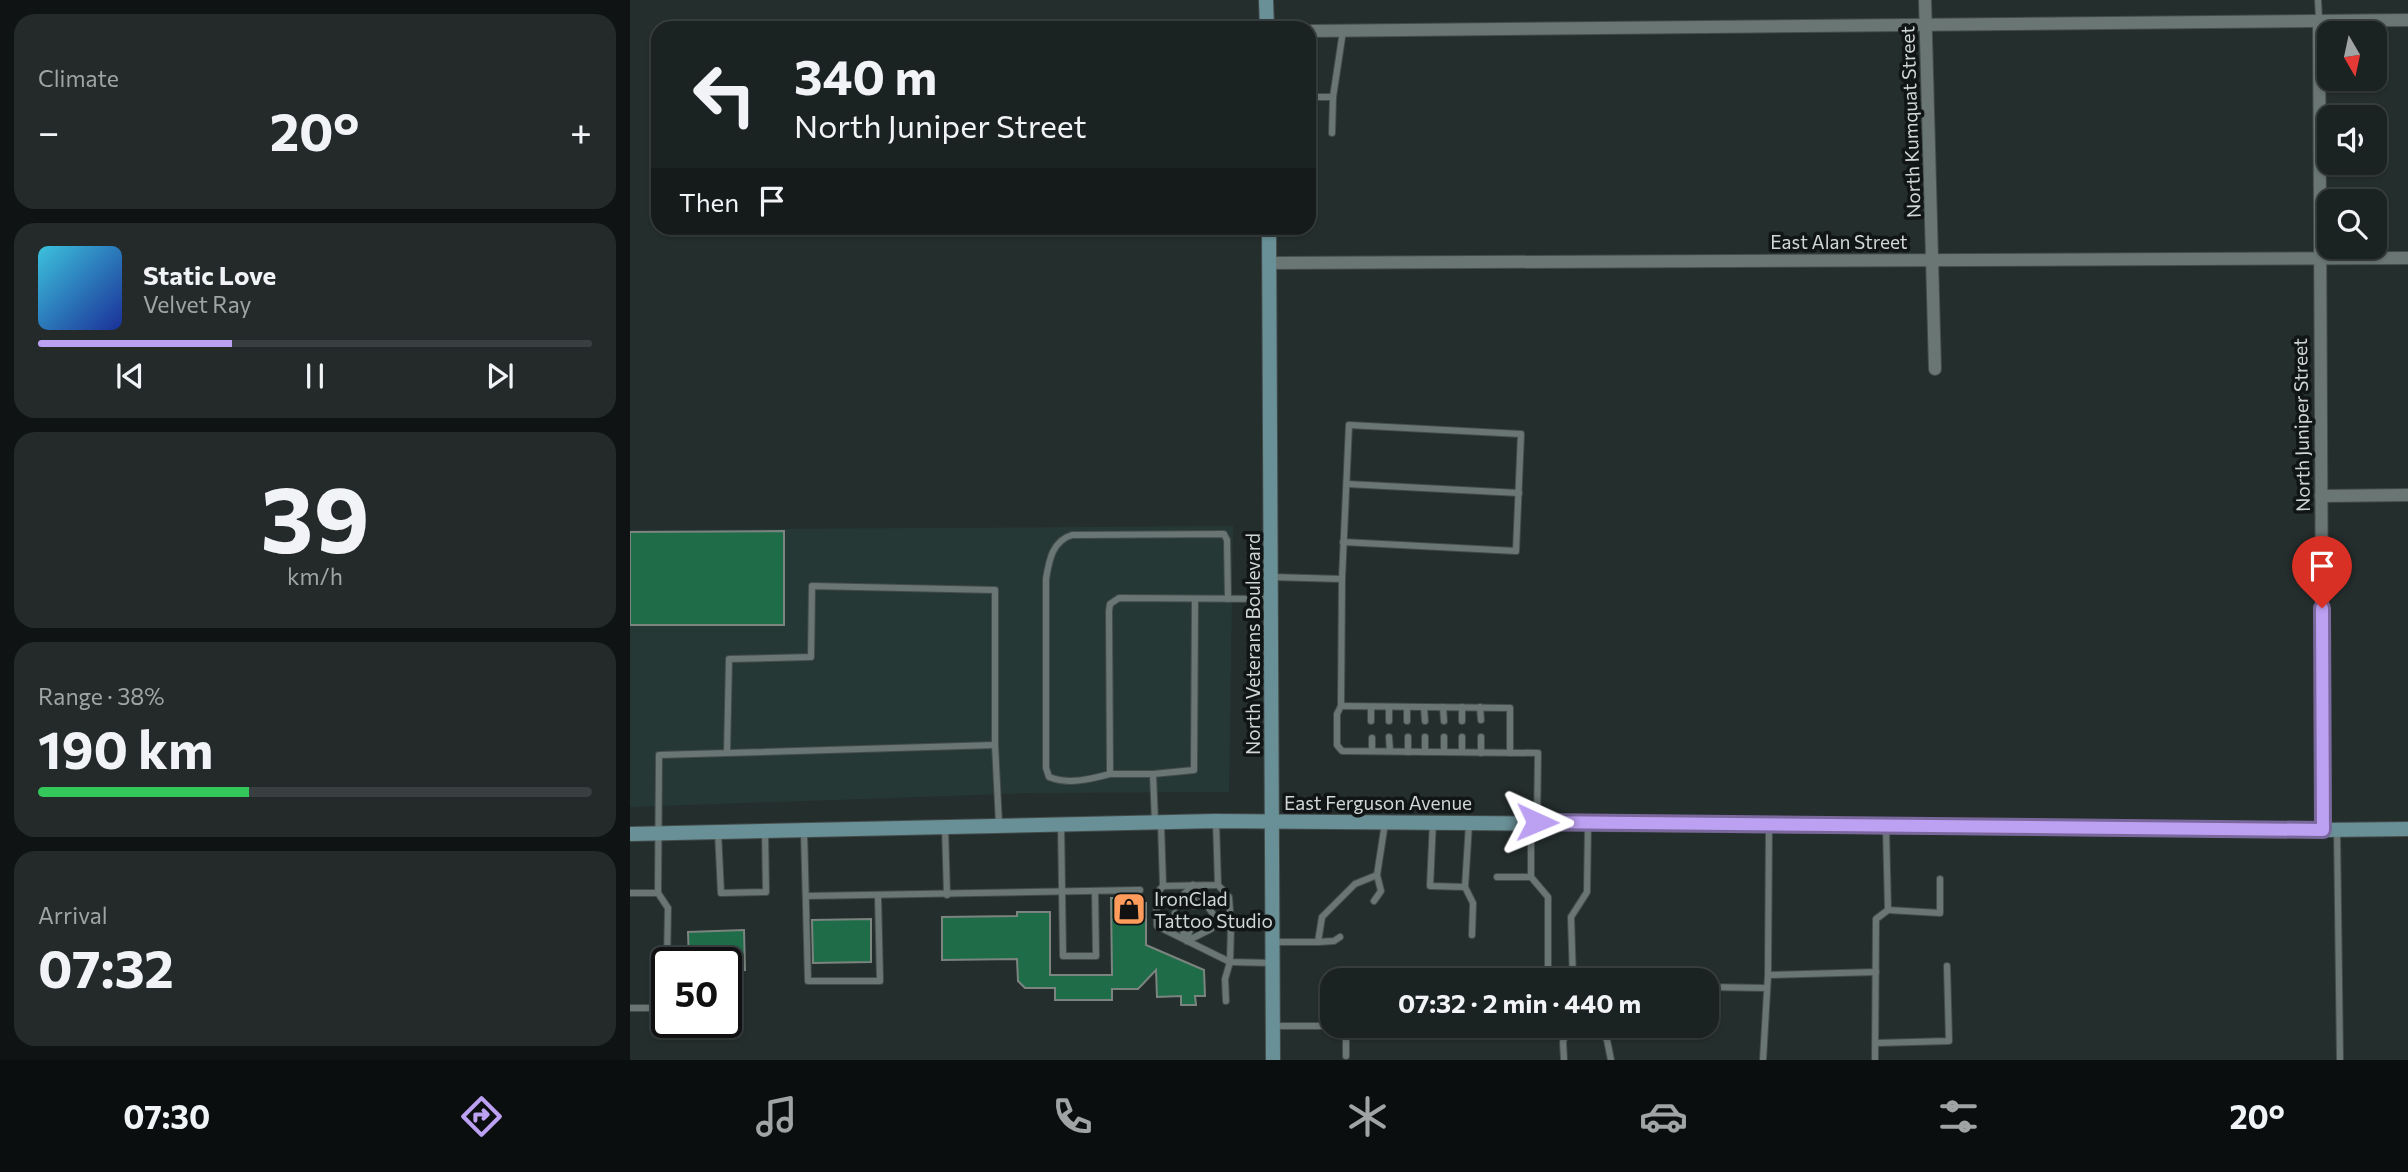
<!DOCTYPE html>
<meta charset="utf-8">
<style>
body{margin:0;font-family:Commissioner,sans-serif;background:#242a2a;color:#f1f3f6;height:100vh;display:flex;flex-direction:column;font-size:26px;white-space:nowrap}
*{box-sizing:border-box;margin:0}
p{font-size:23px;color:#a0a4a5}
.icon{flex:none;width:38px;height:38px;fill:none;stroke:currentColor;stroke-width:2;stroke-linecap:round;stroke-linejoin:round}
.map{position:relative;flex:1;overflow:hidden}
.side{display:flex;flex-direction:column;gap:14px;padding:14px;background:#0f1313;width:630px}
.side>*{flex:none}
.top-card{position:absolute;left:21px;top:21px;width:665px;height:214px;border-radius:21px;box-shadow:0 2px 5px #0004,0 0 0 2px #393f40;background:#1b2222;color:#f1f3f6;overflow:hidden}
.needle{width:46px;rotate:171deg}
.controls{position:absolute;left:1687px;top:21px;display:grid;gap:14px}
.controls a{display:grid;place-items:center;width:70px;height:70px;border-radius:14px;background:#1b2222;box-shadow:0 2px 5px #0004,0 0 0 2px #393f40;font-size:35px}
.speed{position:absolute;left:21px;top:947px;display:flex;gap:14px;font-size:35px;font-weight:700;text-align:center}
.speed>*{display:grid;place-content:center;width:91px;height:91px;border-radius:50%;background:#1b2222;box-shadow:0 2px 5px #0004,0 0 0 2px #393f40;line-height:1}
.speed .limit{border:4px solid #111;border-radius:10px;background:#fff;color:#111}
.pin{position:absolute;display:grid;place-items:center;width:60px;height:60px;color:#fff;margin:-72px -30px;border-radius:50% 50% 50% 0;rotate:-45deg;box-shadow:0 0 7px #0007}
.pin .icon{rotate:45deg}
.me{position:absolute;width:77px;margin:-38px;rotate:91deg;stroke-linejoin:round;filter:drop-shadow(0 0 5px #0008)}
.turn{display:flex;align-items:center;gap:24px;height:147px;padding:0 28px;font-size:32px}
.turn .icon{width:91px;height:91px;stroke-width:2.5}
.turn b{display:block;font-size:49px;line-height:60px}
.then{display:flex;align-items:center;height:66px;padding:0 28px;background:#0003;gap:14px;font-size:26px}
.big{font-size:52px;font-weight:700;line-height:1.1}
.side .widget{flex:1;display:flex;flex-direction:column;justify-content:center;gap:10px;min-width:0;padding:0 24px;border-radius:21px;background:#242a2a}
.side .dial{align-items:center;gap:0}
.dial b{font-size:91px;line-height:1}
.song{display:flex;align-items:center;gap:21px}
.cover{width:84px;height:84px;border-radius:10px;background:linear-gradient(135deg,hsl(190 70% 55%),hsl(230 70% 35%))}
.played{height:7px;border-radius:4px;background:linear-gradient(90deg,#bca0f2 35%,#393f40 35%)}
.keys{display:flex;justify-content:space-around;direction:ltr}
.heat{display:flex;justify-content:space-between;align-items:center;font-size:38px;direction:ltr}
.charge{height:10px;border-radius:5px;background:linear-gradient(90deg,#34c759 38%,#393f40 0)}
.trip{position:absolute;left:690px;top:968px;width:399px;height:70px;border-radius:21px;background:#1b2222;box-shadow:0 2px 5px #0004,0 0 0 2px #393f40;font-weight:700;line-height:70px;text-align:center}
.tab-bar{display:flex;height:112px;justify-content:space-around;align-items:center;background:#0b0e0e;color:#a0a4a5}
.tab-bar .icon{width:49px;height:49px}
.tab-bar .selected{color:#bca0f2}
.tab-bar b{font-size:32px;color:#f1f3f6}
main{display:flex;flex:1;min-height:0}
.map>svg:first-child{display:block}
.built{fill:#263836}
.building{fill:#1f6c49;stroke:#7b847e;stroke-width:2}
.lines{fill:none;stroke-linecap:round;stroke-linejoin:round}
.service-casing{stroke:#444c4b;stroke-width:8}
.minor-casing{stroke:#444c4b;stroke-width:14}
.secondary-casing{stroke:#444c4b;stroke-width:16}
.service{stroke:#6a7674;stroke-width:6}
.minor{stroke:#6a7674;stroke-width:12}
.secondary{stroke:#689096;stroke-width:14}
.route-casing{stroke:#7a689d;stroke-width:18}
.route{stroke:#bca0f2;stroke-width:12}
.labels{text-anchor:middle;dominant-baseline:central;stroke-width:7;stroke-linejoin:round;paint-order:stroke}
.street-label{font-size:19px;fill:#d1d7d6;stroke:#111515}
.poi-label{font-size:19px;fill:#d1d7d6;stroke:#111515;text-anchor:start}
</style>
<main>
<section class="side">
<div class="widget"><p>Climate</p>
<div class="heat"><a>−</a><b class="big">20°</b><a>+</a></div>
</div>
<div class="widget">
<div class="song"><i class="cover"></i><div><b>Static Love</b><p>Velvet Ray</p></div></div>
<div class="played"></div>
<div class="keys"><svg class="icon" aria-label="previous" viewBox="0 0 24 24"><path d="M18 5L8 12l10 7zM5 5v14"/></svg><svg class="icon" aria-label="pause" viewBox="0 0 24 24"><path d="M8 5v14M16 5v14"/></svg><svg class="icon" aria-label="next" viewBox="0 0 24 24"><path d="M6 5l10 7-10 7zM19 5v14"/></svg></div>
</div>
<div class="widget dial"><b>39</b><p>km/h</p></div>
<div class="widget"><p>Range · 38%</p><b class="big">190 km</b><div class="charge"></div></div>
<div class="widget"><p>Arrival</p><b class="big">07:32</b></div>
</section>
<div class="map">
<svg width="1778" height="1060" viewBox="0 0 1778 1060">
<rect width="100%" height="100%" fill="#242e2d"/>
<!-- built -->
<polygon class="built" points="603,526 599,792 403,793 0,807 0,530"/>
<!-- building -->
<g class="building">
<polygon points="154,531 154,625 0,625 0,532"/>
<polygon points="481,898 508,898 508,903 516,903 516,945 574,970 575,996 565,996 566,1005 551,1005 551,996 527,997 526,970 508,989 482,989 482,1000 425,1000 425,988 395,988 388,981 387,959 312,960 312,917 387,916 387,912 420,912 420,975 482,975"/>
<polygon points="241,919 241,962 183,963 182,920"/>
<polygon points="114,930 115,970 96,971 96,962 59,962 58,932"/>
</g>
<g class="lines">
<defs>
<g id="service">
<polyline points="1688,0 1689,19"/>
<polyline points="679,97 703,97"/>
<polyline points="702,133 703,97 713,31"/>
<polyline points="717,484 889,493"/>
<polyline points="641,577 712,579 711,706 707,714 707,745 712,751 908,753 907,823"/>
<path d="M712,579C714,527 717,476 719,425L891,434L886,551L713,542"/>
<polyline points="711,706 880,708 880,753"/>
<polyline points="741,707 741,721"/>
<polyline points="759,707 759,721"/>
<polyline points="777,707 777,721"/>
<polyline points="794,707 795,721"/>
<polyline points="813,707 814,721"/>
<polyline points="832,707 832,721"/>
<polyline points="850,707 851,720"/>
<polyline points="759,737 760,751"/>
<polyline points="778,737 778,752"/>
<polyline points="795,737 795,752"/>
<polyline points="814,737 814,752"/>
<polyline points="832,737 832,752"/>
<polyline points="742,738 742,751"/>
<polyline points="97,753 365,745"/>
<polyline points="851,753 851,737"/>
<path d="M480,774C461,779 438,785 419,777L416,768V579C419,561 422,541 442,535L594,534L597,540L598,599"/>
<polyline points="523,774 564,770 565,599"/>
<polyline points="803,821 800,886 835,887"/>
<polyline points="525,822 523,774 480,774 479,611 480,604 489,598 641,599"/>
<polyline points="431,824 433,956 466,956 465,891"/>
<polyline points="531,824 533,886 588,885 586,821"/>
<polyline points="839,824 835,887 843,903 842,935"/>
<polyline points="315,827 317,895"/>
<polyline points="1707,830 1710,1060"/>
<polyline points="88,832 91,893 136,892 135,831"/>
<polyline points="174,832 178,981 250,981 248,896"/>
<polyline points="867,877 901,877 901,824"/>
<polyline points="901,877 918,897 918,980"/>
<polyline points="563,885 583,914"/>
<polyline points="588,885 599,897 601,926"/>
<polyline points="533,886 526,894 527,926 600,962 595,979 596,1001"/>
<polyline points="563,887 565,906"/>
<polyline points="0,893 28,893"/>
<polyline points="176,896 510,890"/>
<polyline points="548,900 563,885"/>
<polyline points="744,901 751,891 747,875"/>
<polyline points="1258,910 1310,913 1310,879"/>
<polyline points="545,913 557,941"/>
<polyline points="642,927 601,926 600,962 643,963"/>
<polyline points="557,941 581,929"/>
<polyline points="557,941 562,921"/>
<polyline points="642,942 688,942 692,917 725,884 747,875 755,823"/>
<polyline points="688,942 704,941 710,937"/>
<polyline points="37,962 38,908 28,893 29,755 97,753 99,659 181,657 182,586 365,590 365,745 369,824"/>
<polyline points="1138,975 1139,826"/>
<polyline points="943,980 941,917 957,892 958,825"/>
<polyline points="1076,987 1137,988"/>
<polyline points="0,1008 36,1008 37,984"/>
<polyline points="643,1026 704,1026"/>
<polyline points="918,1026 918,1027"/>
<polyline points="967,1026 977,1040 981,1060"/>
<polyline points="1247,1043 1319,1041 1317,966"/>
<polyline points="716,1056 716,1026"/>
<polyline points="934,1060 933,1042 938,1026"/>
<polyline points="1133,1060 1138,975 1246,972"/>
<polyline points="1245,1060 1246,919 1258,910 1256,828"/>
</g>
<g id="minor">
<polyline points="1295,0 1305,369"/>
<polyline points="1689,20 1693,830"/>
<polyline points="679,31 1778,20"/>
<polyline points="639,263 1778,258"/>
<polyline points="1691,496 1778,495"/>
</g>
<g id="secondary">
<polyline points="636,0 637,28"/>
<polyline points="639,228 643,1060"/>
<polyline points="0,834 586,821 1693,830 1778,829"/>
</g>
</defs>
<!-- service casing -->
<use href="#service" class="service-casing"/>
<!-- minor casing -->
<use href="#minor" class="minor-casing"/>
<!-- secondary casing -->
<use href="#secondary" class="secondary-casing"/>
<!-- service -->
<use href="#service" class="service"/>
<!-- minor -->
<use href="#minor" class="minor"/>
<!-- secondary -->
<use href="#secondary" class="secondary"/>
</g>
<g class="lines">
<defs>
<polyline id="route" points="907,822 1693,830 1692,608"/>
</defs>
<!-- route casing -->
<use href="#route" class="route-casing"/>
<!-- route -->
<use href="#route" class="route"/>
</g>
<!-- icons -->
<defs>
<symbol id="shop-square" viewBox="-11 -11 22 22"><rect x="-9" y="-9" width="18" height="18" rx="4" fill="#ff9b5b" stroke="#111515"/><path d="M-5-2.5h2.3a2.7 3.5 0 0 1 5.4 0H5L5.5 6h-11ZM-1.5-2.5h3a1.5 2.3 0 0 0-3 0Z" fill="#111"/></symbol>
</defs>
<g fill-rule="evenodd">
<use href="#shop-square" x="480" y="890" width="38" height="38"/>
</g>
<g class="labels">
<!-- street labels -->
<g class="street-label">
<text transform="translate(1280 122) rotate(-92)">North Kumquat Street</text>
<text x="1209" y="241">East Alan Street</text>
<text transform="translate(1671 425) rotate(-91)">North Juniper Street</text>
<text transform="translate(622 644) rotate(-90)">North Veterans Boulevard</text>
<text x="748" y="802">East Ferguson Avenue</text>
</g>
<!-- poi labels -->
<g class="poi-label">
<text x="524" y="898">IronClad<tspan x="524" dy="22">Tattoo Studio</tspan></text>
</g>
</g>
</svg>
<div class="controls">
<a><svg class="needle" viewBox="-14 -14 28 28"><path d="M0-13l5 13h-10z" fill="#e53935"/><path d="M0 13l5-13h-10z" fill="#a0a4a5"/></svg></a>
<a><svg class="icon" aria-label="sound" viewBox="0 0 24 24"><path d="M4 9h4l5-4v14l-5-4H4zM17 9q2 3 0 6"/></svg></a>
<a><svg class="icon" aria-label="search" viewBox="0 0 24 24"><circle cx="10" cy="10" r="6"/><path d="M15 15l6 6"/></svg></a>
</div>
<div class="speed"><div class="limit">50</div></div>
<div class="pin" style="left:1692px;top:608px;background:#d93025"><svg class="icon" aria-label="arrive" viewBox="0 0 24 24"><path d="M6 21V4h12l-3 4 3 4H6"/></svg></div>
<svg class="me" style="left:907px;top:822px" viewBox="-20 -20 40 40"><path d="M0-17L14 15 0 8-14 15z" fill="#bca0f2" stroke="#fff" stroke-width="4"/></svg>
<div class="trip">07:32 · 2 min · 440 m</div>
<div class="top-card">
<div class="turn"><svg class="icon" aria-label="left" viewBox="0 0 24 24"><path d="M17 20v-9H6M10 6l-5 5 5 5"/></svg><div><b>340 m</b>North Juniper Street</div></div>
<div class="then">Then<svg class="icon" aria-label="arrive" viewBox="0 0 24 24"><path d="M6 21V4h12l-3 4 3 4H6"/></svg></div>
</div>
</div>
</main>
<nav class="tab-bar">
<b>07:30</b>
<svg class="icon selected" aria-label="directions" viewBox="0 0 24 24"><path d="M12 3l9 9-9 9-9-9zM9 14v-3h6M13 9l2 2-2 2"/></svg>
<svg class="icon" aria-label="music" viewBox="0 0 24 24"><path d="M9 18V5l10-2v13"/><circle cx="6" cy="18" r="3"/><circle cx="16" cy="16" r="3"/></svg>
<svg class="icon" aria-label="phone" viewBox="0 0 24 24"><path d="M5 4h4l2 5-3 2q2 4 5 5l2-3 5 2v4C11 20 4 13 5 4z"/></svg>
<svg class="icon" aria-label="climate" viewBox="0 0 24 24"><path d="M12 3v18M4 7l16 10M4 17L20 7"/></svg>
<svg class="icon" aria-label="car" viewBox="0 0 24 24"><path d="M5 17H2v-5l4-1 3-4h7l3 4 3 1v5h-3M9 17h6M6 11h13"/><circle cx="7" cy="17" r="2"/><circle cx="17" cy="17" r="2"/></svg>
<svg class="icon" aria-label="filters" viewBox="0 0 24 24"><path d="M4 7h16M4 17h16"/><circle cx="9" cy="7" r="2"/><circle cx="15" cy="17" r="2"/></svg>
<b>20°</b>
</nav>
